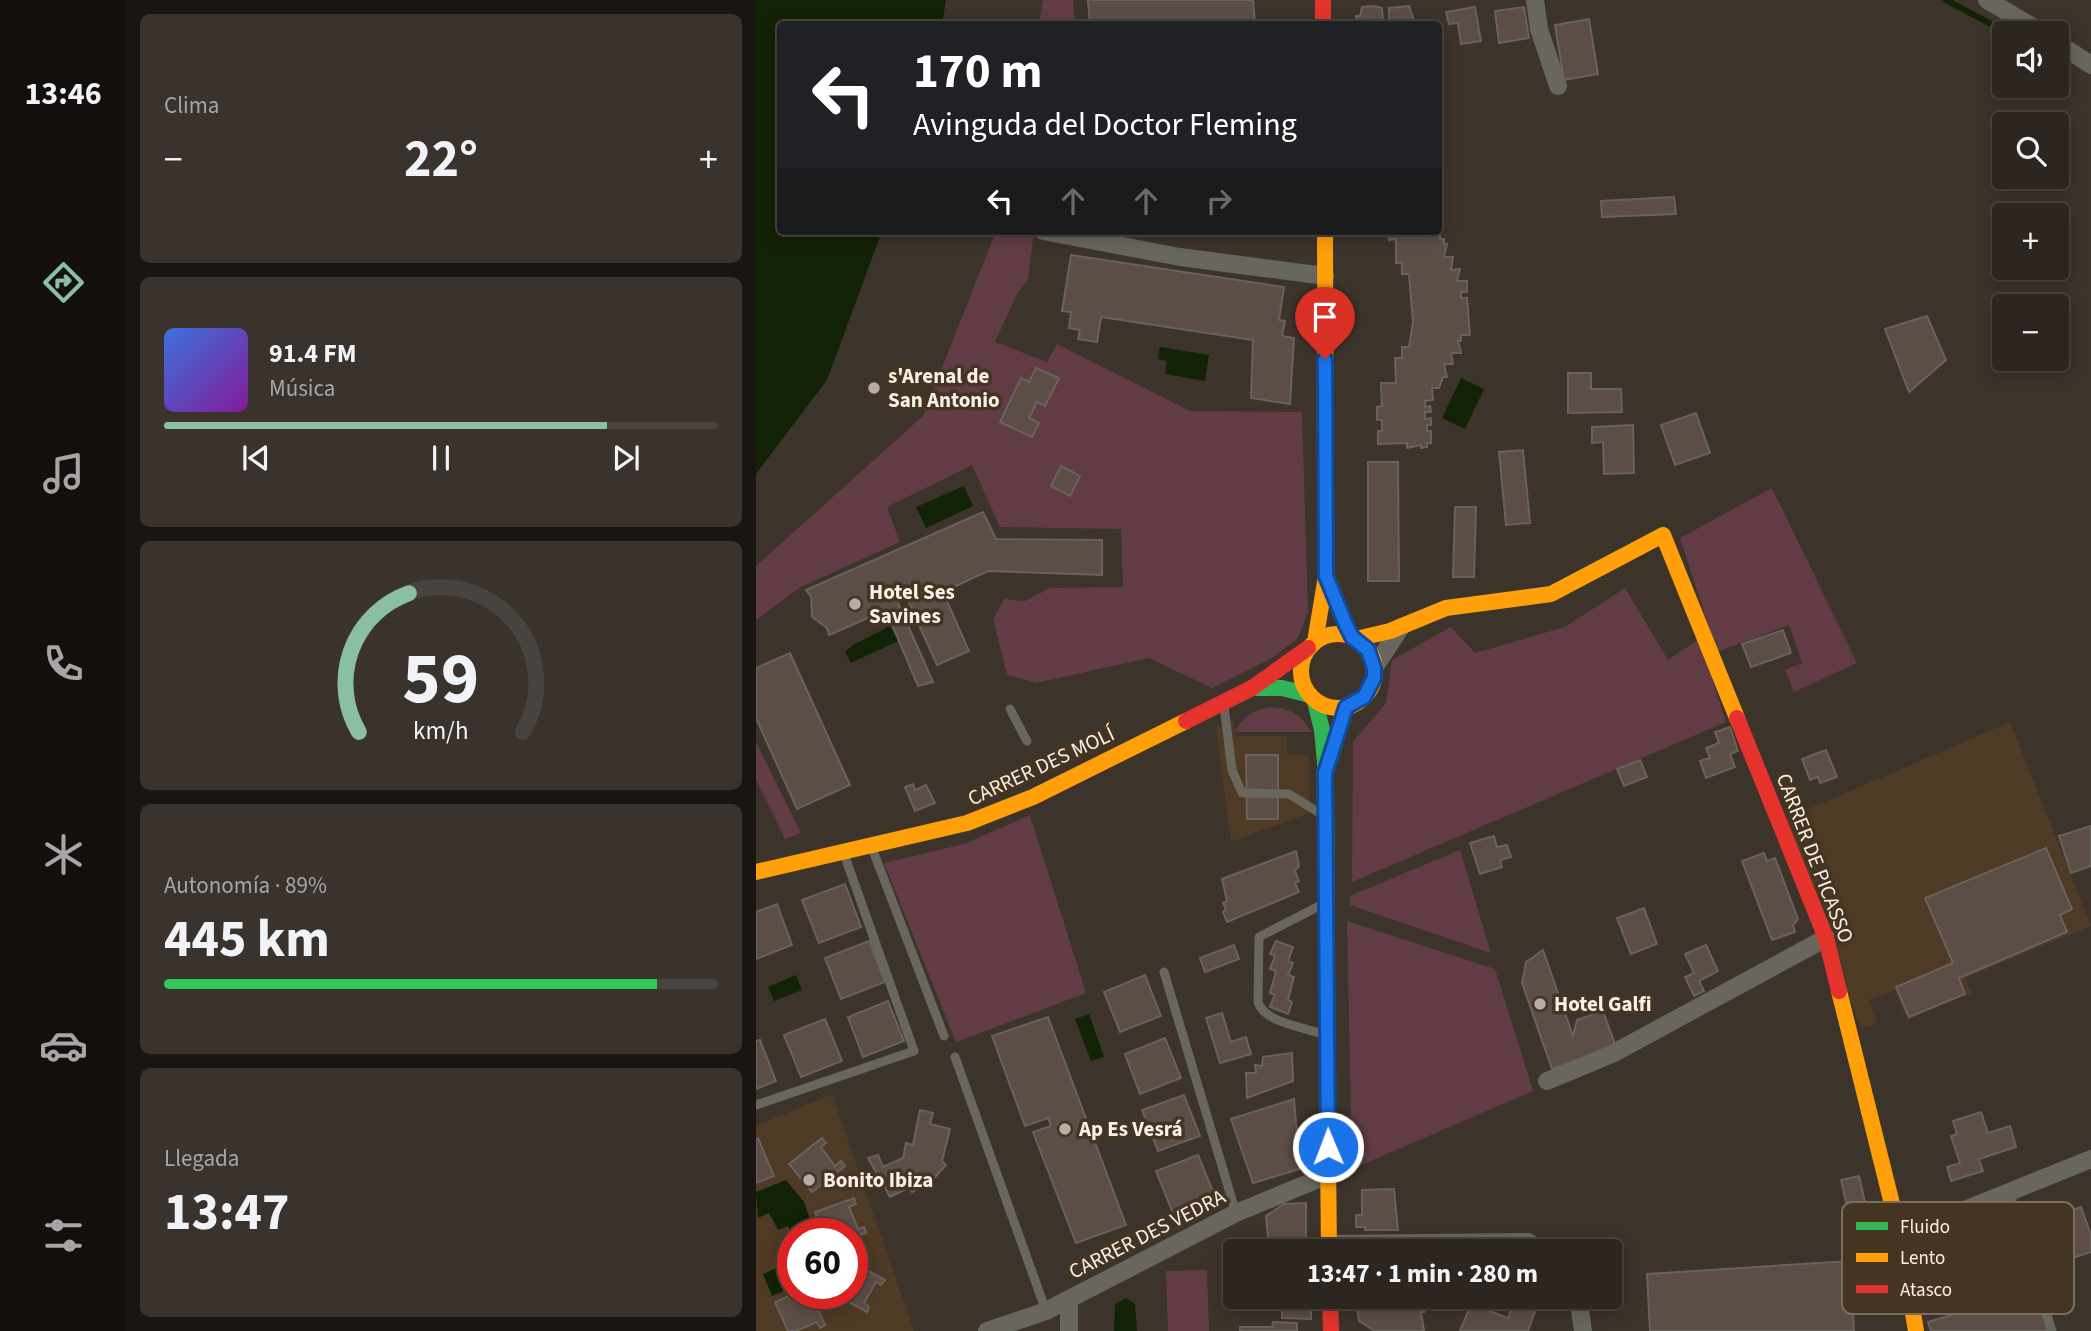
<!DOCTYPE html>
<html lang="es">
<meta charset="utf-8">
<style>
body{margin:0;font-family:"Source Sans 3",sans-serif;background:#39322d;color:#f1f3f6;height:100vh;display:flex;flex-direction:column;font-size:26px;white-space:nowrap}
*{box-sizing:border-box;margin:0}
p{font-size:23px;color:#a7a5a5}
.icon{flex:none;width:38px;height:38px;fill:none;stroke:currentColor;stroke-width:2;stroke-linecap:round;stroke-linejoin:round}
.map{position:relative;flex:1;overflow:hidden}
.drawer{display:flex;flex-direction:column;gap:14px;padding:14px;background:#191512;width:630px}
.drawer>*{flex:none}
.banner{position:absolute;left:21px;top:21px;width:665px;height:214px;border-radius:7px;box-shadow:0 4px 18px #0003,0 0 0 2px #48433e;background:#202124;color:#fff;overflow:hidden}
.fabs{position:absolute;left:1236px;top:21px;display:grid;gap:14px}
.fabs a{display:grid;place-items:center;width:77px;height:77px;border-radius:7px;background:#2d2620;box-shadow:0 4px 18px #0003,0 0 0 2px #48433e;font-size:35px}
.speed{position:absolute;left:21px;top:1218px;display:flex;gap:14px;font-size:35px;font-weight:700;text-align:center}
.speed>*{display:grid;place-content:center;width:91px;height:91px;border-radius:50%;background:#2d2620;box-shadow:0 4px 18px #0003,0 0 0 2px #48433e;line-height:1}
.speed .limit{border:10px solid #d22;background:#fff;color:#111}
.pin{position:absolute;display:grid;place-items:center;width:60px;height:60px;color:#fff;margin:-72px -30px;border-radius:50% 50% 50% 0;rotate:-45deg;box-shadow:0 0 7px #0007}
.pin .icon{rotate:45deg}
.me{position:absolute;width:77px;margin:-38px;rotate:359deg;stroke-linejoin:round;filter:drop-shadow(0 0 5px #0008)}
.turn{display:flex;align-items:center;gap:24px;height:147px;padding:0 21px;font-size:32px}
.turn .icon{width:91px;height:91px;stroke-width:2.5}
.turn b{display:block;font-size:49px;line-height:60px}
.lanes{display:flex;align-items:center;height:66px;padding:0 21px;background:#0003;justify-content:center;gap:35px;direction:ltr}
.lanes .off{opacity:.35}
.big{font-size:52px;font-weight:700;line-height:1.1}
.drawer .tile{flex:1;display:flex;flex-direction:column;justify-content:center;gap:10px;min-width:0;padding:0 24px;border-radius:10px;background:#39322d}
.drawer .dial{align-items:center;gap:0}
.dial svg{height:182px;overflow:visible;fill:none;stroke:#48433e;stroke-width:7;stroke-linecap:round;text-anchor:middle}
.dial text{fill:#f1f3f6;stroke:none}
.song{display:flex;align-items:center;gap:21px}
.cover{width:84px;height:84px;border-radius:10px;background:linear-gradient(135deg,hsl(220 70% 55%),hsl(290 70% 35%))}
.played{height:7px;border-radius:4px;background:linear-gradient(90deg,#8abfa5 80%,#48433e 80%)}
.keys{display:flex;justify-content:space-around;direction:ltr}
.heat{display:flex;justify-content:space-between;align-items:center;font-size:38px;direction:ltr}
.charge{height:10px;border-radius:5px;background:linear-gradient(90deg,#34c759 89%,#48433e 0)}
.trip{position:absolute;left:467px;top:1239px;width:399px;height:70px;border-radius:7px;background:#2d2620;box-shadow:0 4px 18px #0003,0 0 0 2px #48433e;font-weight:700;line-height:70px;text-align:center}
main{display:flex;flex:1;min-height:0}
.tabs{display:flex;flex-direction:column;width:126px;justify-content:space-around;align-items:center;background:#120f0d;color:#a7a5a5}
.tabs .icon{width:49px;height:49px}
.tabs .selected{color:#8abfa5}
.tabs b{font-size:32px;color:#f1f3f6}
.map>svg:first-child{display:block}
.built{fill:#4e3a25;fill-rule:evenodd}
.green{fill:#623c45}
.water{fill:#122204}
.lines{fill:none;stroke-linecap:round;stroke-linejoin:round}
.stream{stroke:#122204;stroke-width:6}
.building{fill:#5c4d46;stroke:#6a615c;stroke-width:2}
.lane{stroke:#69665d;stroke-width:9}
.street{stroke:#69665d;stroke-width:18}
.fast{stroke:#30b455;stroke-width:16}
.slow{stroke:#ff9f0a;stroke-width:16}
.jam{stroke:#e5322d;stroke-width:16}
.route-casing{stroke:#114b97;stroke-width:18}
.route{stroke:#1a73e8;stroke-width:12}
.poi-dot{fill:#b8ada4;stroke:#443422;stroke-width:2.5}
.labels{text-anchor:middle;dominant-baseline:central;stroke-width:7;stroke-linejoin:round;paint-order:stroke}
.poi-label{font-size:21px;font-weight:bold;fill:#faefe5;stroke:#443422;text-anchor:start}
.street-label{font-size:21px;fill:#faefe5;stroke:#443422}
.key{fill:#443422;stroke:#7b6c5c;stroke-width:2}
.key-label{font-size:19px;fill:#faefe5}
</style>
<main>
<nav class="tabs">
<b>13:46</b>
<svg class="icon selected" aria-label="directions" viewBox="0 0 24 24"><path d="M12 3l9 9-9 9-9-9zM9 14v-3h6M13 9l2 2-2 2"/></svg>
<svg class="icon" aria-label="music" viewBox="0 0 24 24"><path d="M9 18V5l10-2v13"/><circle cx="6" cy="18" r="3"/><circle cx="16" cy="16" r="3"/></svg>
<svg class="icon" aria-label="phone" viewBox="0 0 24 24"><path d="M5 4h4l2 5-3 2q2 4 5 5l2-3 5 2v4C11 20 4 13 5 4z"/></svg>
<svg class="icon" aria-label="climate" viewBox="0 0 24 24"><path d="M12 3v18M4 7l16 10M4 17L20 7"/></svg>
<svg class="icon" aria-label="car" viewBox="0 0 24 24"><path d="M5 17H2v-5l4-1 3-4h7l3 4 3 1v5h-3M9 17h6M6 11h13"/><circle cx="7" cy="17" r="2"/><circle cx="17" cy="17" r="2"/></svg>
<svg class="icon" aria-label="filters" viewBox="0 0 24 24"><path d="M4 7h16M4 17h16"/><circle cx="9" cy="7" r="2"/><circle cx="15" cy="17" r="2"/></svg>
</nav>
<section class="drawer">
<div class="tile"><p>Clima</p>
<div class="heat"><a>−</a><b class="big">22°</b><a>+</a></div>
</div>
<div class="tile">
<div class="song"><i class="cover"></i><div><b>91.4 FM</b><p>Música</p></div></div>
<div class="played"></div>
<div class="keys"><svg class="icon" aria-label="previous" viewBox="0 0 24 24"><path d="M18 5L8 12l10 7zM5 5v14"/></svg><svg class="icon" aria-label="pause" viewBox="0 0 24 24"><path d="M8 5v14M16 5v14"/></svg><svg class="icon" aria-label="next" viewBox="0 0 24 24"><path d="M6 5l10 7-10 7zM19 5v14"/></svg></div>
</div>
<div class="tile dial"><svg viewBox="0 0 100 80">
<path d="M14 69A42 42 0 1 1 86 69"/>
<path d="M14 69A42 42 0 0 1 36 8" stroke="#8abfa5"/>
<text x="50" y="56" font-size="32" font-weight="700">59</text>
<text x="50" y="72" font-size="11">km/h</text>
</svg></div>
<div class="tile"><p>Autonomía · 89%</p><b class="big">445 km</b><div class="charge"></div></div>
<div class="tile"><p>Llegada</p><b class="big">13:47</b></div>
</section>
<div class="map">
<svg width="1335" height="1331" viewBox="0 0 1335 1331">
<rect width="100%" height="100%" fill="#3c332a"/>
<!-- built -->
<g class="built">
<polygon points="477,718 480,736 531,736 531,755 553,755 554,813 475,842 460,728"/>
<polygon points="1254,722 1335,926 1209,978 1216,993 1151,1020 1139,991 1113,1000 1121,1024 1105,1028 1027,820"/>
<path d="M76,1094L158,1331H0V1126ZM37,1234H96V1293H37Z"/>
</g>
<!-- green -->
<g class="green">
<polygon points="287,0 317,0 319,24 283,24"/>
<polygon points="240,231 278,231 272,279 261,294 239,342 291,362 301,344 434,411 546,412 552,611 542,638 516,658 456,688 393,658 280,683 251,675 237,619 248,599 269,601 294,588 367,587 365,529 244,527 216,465 131,507 144,542 45,587 0,620 0,566 167,416"/>
<polygon points="1016,488 1101,663 1038,692 1029,670 1046,663 1033,625 961,652 924,538"/>
<polygon points="869,588 912,660 943,639 970,722 596,882 597,742 630,703 636,660 695,627 719,653 809,627"/>
<path d="M515,707C537,709 544,715 556,732H479C487,716 497,710 515,707Z"/>
<polygon points="0,742 45,833 29,839 0,780"/>
<polygon points="274,815 330,993 200,1042 128,863 208,844"/>
<polygon points="704,850 735,953 594,905 594,896"/>
<polygon points="591,921 739,969 777,1091 596,1169"/>
<polygon points="451,1270 453,1331 412,1331 410,1271"/>
</g>
<!-- water -->
<g class="water">
<polygon points="0,0 190,0 186,24 24,24 24,231 126,231 71,380 0,474"/>
<polygon points="404,347 453,355 449,381 409,374 411,361 402,359"/>
<polygon points="705,378 728,389 709,429 686,418"/>
<polygon points="208,486 217,506 170,528 160,507"/>
<polygon points="134,626 142,641 95,663 89,652 97,645"/>
<polygon points="40,975 46,990 18,1001 12,987"/>
<polygon points="333,1014 348,1057 335,1061 319,1019"/>
<polygon points="30,1180 48,1202 59,1234 37,1235 32,1226 22,1230 13,1213 2,1218 0,1192"/>
<polygon points="37,1261 37,1287 16,1296 7,1274"/>
<polygon points="370,1298 379,1304 381,1331 358,1331 359,1304"/>
</g>
<g class="lines">
<!-- stream -->
<polyline class="stream" points="1190,0 1252,33"/>
</g>
<!-- building -->
<g class="building">
<polygon points="332,0 497,0 499,24 334,24"/>
<polygon points="618,6 626,8 627,23 633,23 633,8 653,6 659,24 601,24 600,16 604,16 606,7"/>
<polygon points="719,7 725,41 705,44 702,23 693,24 690,12"/>
<polygon points="768,7 773,38 743,43 739,11"/>
<polygon points="833,19 842,74 808,80 799,25"/>
<polygon points="918,197 920,214 846,217 845,201"/>
<polygon points="633,231 684,233 684,239 688,239 688,244 691,244 688,257 697,257 695,270 704,269 701,281 711,281 711,292 705,292 705,298 711,298 714,335 705,335 705,341 702,341 705,353 695,353 697,364 688,364 691,377 687,377 683,388 676,388 677,400 669,401 669,407 674,406 675,412 669,412 669,419 675,418 675,425 671,425 671,431 675,431 675,443 671,443 671,447 665,448 665,445 651,448 651,443 622,444 622,431 626,431 626,420 621,420 621,407 626,406 625,383 640,383 639,358 646,358 646,347 653,347 657,322 653,274 646,274 646,263 640,263 640,239 633,240"/>
<polygon points="315,255 528,287 523,320 529,321 526,336 538,338 534,404 495,398 497,340 345,317 341,342 322,339 324,330 313,328 315,312 306,311"/>
<polygon points="1171,316 1190,360 1153,392 1129,329"/>
<polygon points="280,368 303,378 289,406 281,402 273,418 283,423 276,437 244,422 265,378 273,382"/>
<polygon points="812,373 835,373 835,389 865,389 866,412 812,413"/>
<polygon points="940,413 954,453 919,465 905,425"/>
<polygon points="877,425 878,473 848,474 847,442 836,443 836,427"/>
<polygon points="767,450 774,523 750,525 743,452"/>
<polygon points="612,462 642,462 643,581 612,581"/>
<polygon points="305,466 324,476 314,496 295,486"/>
<polygon points="699,507 720,507 718,577 697,577"/>
<polygon points="227,512 240,539 346,540 346,575 232,571 187,592 213,651 181,665 149,594 140,598 177,682 162,686 130,610 73,635 71,628 56,617 55,597 50,590"/>
<polygon points="1027,630 1035,653 995,667 986,644"/>
<polygon points="34,653 94,785 41,809 0,718 0,668"/>
<polygon points="974,727 982,751 974,754 979,767 950,778 944,761 954,758 950,748 963,743 959,732"/>
<polygon points="1070,750 1081,777 1064,783 1062,777 1054,780 1046,759"/>
<polygon points="490,755 522,755 522,819 491,819"/>
<polygon points="884,760 891,777 868,786 861,769"/>
<polygon points="157,784 159,790 170,785 179,803 159,811 149,787"/>
<polygon points="1335,826 1335,866 1315,873 1303,836"/>
<polygon points="738,836 741,847 751,845 755,857 744,860 746,867 724,874 714,843"/>
<polygon points="1290,848 1316,909 1304,915 1311,932 1203,978 1209,994 1153,1017 1140,987 1197,963 1169,898"/>
<polygon points="540,851 543,866 539,871 543,881 539,883 543,892 471,922 467,912 470,910 467,903 471,901 466,879"/>
<polygon points="1008,853 1011,861 1019,858 1042,919 1037,925 1039,932 1016,940 986,861"/>
<polygon points="89,884 105,927 63,943 46,900"/>
<polygon points="21,904 36,945 0,959 0,912"/>
<polygon points="888,908 901,944 875,954 861,918"/>
<polygon points="113,941 129,982 85,999 69,958"/>
<polygon points="520,941 537,947 532,961 537,963 532,975 538,977 532,1000 536,1002 532,1014 514,1007 519,995 514,993 520,971 514,969 519,956 514,954"/>
<polygon points="478,945 483,959 449,972 444,958"/>
<polygon points="950,945 962,971 943,981 948,991 938,996 929,977 938,973 929,954"/>
<polygon points="787,950 817,1036 821,1020 847,1011 860,1047 796,1069 766,983 770,962"/>
<polygon points="389,975 405,1016 364,1032 348,992"/>
<polygon points="132,1001 148,1041 107,1057 92,1017"/>
<polygon points="466,1013 475,1042 490,1037 495,1054 464,1063 450,1018"/>
<polygon points="292,1017 370,1225 320,1243 277,1132 295,1126 292,1118 269,1126 236,1036"/>
<polygon points="69,1019 86,1061 45,1077 28,1035"/>
<polygon points="409,1038 425,1078 384,1094 369,1054"/>
<polygon points="4,1040 20,1081 0,1089 0,1041"/>
<polygon points="536,1053 537,1081 491,1098 490,1073 500,1073 499,1065 506,1066 507,1057"/>
<polygon points="428,1095 444,1136 402,1151 386,1110"/>
<polygon points="538,1099 544,1169 497,1183 475,1119"/>
<polygon points="164,1110 177,1113 174,1124 194,1129 186,1161 190,1165 173,1184 156,1192 150,1182 146,1183 150,1189 134,1197 112,1158 122,1155 127,1167 147,1158 150,1143 157,1145"/>
<polygon points="1225,1112 1232,1133 1254,1126 1260,1147 1223,1159 1227,1171 1195,1181 1191,1167 1204,1163 1195,1136 1201,1134 1197,1121"/>
<polygon points="2,1138 18,1176 0,1183 0,1139"/>
<polygon points="66,1138 70,1143 65,1147 79,1166 85,1161 89,1166 56,1192 33,1164"/>
<polygon points="442,1155 460,1199 418,1216 400,1171"/>
<polygon points="1103,1176 1110,1207 1092,1211 1085,1180"/>
<polygon points="638,1189 642,1230 609,1230 609,1227 600,1227 600,1215 606,1215 606,1190"/>
<polygon points="98,1198 100,1204 93,1207 102,1229 108,1227 110,1233 96,1238 96,1234 67,1234 59,1212"/>
<polygon points="550,1203 550,1250 513,1248 510,1216 528,1204"/>
<polygon points="1325,1207 1335,1235 1335,1252 1283,1269 1276,1251 1299,1243 1291,1219"/>
<polygon points="1094,1261 1098,1331 894,1331 891,1274"/>
<polygon points="96,1262 129,1280 125,1285 120,1282 108,1303 113,1307 111,1312 77,1293 96,1293"/>
<polygon points="1279,1290 1292,1331 1175,1331 1172,1322"/>
<polygon points="40,1293 55,1293 69,1325 64,1328 61,1322 40,1331 32,1331 19,1302"/>
<polygon points="526,1297 555,1297 555,1319 526,1318"/>
<polygon points="599,1297 668,1297 668,1312 665,1312 668,1331 619,1331 603,1321"/>
<polygon points="760,1297 784,1297 772,1331 704,1331 715,1304 752,1318"/>
<polygon points="517,1322 541,1323 541,1331 484,1331 484,1327 516,1327"/>
</g>
<g class="lines">
<!-- lane -->
<g class="lane">
<polyline points="468,706 476,770 486,793 533,794 565,814"/>
<polyline points="254,709 271,741"/>
<polyline points="116,848 188,1036"/>
<path d="M565,905L503,937L502,1002C509,1023 547,1027 567,1034"/>
<polyline points="408,972 480,1213"/>
<polyline points="199,1057 290,1311"/>
<polyline points="0,1105 158,1051 88,854"/>
<polyline points="1254,1194 1296,1331"/>
</g>
<!-- street -->
<g class="street">
<polyline points="779,0 783,29 802,86"/>
<polyline points="1231,0 1287,33"/>
<polyline points="1300,42 1335,65"/>
<polyline points="287,231 424,257 569,276"/>
<polyline points="618,668 645,627"/>
<polyline points="791,1081 856,1054 1070,938"/>
<polyline points="1144,1236 1335,1159"/>
<polyline points="573,1244 772,1242 786,1251"/>
<polyline points="822,1297 827,1331"/>
<polyline points="313,1299 313,1331"/>
<polyline points="231,1331 290,1311 480,1213 572,1175"/>
</g>
<!-- fast -->
<g class="fast">
<polyline points="496,688 526,688 554,695"/>
<polyline points="559,701 566,730 570,773 572,1156"/>
</g>
<!-- slow -->
<g class="slow">
<circle cx="582" cy="671" r="37"/>
<polyline points="600,639 634,631 690,608 795,594 907,535 981,718"/>
<polyline points="559,642 570,576 569,231"/>
<polyline points="0,872 211,823 277,797 430,721"/>
<polyline points="1083,991 1144,1236 1160,1331"/>
<polyline points="572,1156 573,1251"/>
</g>
<!-- jam -->
<g class="jam">
<polyline points="567,0 567,24"/>
<polyline points="981,718 1070,938 1083,991"/>
<polyline points="430,721 496,688 552,648"/>
<polyline points="574,1297 575,1331"/>
</g>
</g>
<g class="lines">
<defs>
<polyline id="route" points="569,359 570,576 590,625 596,637 612,650 618,668 618,678 608,697 590,707 569,773 572,1147"/>
</defs>
<!-- route casing -->
<use href="#route" class="route-casing"/>
<!-- route -->
<use href="#route" class="route"/>
</g>
<!-- markers -->
<g class="poi-dot">
<circle cx="118" cy="388" r="7"/>
<circle cx="99" cy="604" r="7"/>
<circle cx="784" cy="1004" r="7"/>
<circle cx="309" cy="1129" r="7"/>
<circle cx="53" cy="1180" r="7"/>
</g>
<g class="labels">
<!-- poi labels -->
<g class="poi-label">
<text x="132" y="376">s'Arenal de<tspan x="132" dy="24">San Antonio</tspan></text>
<text x="113" y="592">Hotel Ses<tspan x="113" dy="24">Savines</tspan></text>
<text x="798" y="1004">Hotel Galfi</text>
<text x="323" y="1129">Ap Es Vesrá</text>
<text x="67" y="1180">Bonito Ibiza</text>
</g>
<!-- street labels -->
<g class="street-label">
<text transform="translate(285 766) rotate(-25)">CARRER DES MOLÍ</text>
<text transform="translate(1059 858) rotate(69)">CARRER DE PICASSO</text>
<text transform="translate(391 1234) rotate(-27)">CARRER DES VEDRA</text>
</g>
</g>
<!-- legend -->
<rect x="1086" y="1202" width="232" height="112" rx="10" class="key"/>
<rect x="1100" y="1222" width="32" height="8" fill="#30b455"/>
<rect x="1100" y="1253" width="32" height="9" fill="#ff9f0a"/>
<rect x="1100" y="1285" width="32" height="8" fill="#e5322d"/>
<g class="key-label">
<text x="1144" y="1233">Fluido</text>
<text x="1144" y="1264">Lento</text>
<text x="1144" y="1296">Atasco</text>
</g>
</svg>
<div class="fabs">
<a><svg class="icon" aria-label="sound" viewBox="0 0 24 24"><path d="M4 9h4l5-4v14l-5-4H4zM17 9q2 3 0 6"/></svg></a>
<a><svg class="icon" aria-label="search" viewBox="0 0 24 24"><circle cx="10" cy="10" r="6"/><path d="M15 15l6 6"/></svg></a>
<a>+</a>
<a>−</a>
</div>
<div class="speed"><div class="limit">60</div></div>
<div class="pin" style="left:569px;top:359px;background:#d93025"><svg class="icon" aria-label="arrive" viewBox="0 0 24 24"><path d="M6 21V4h12l-3 4 3 4H6"/></svg></div>
<svg class="me" style="left:572px;top:1147px" viewBox="-20 -20 40 40"><circle r="17" fill="#1a73e8" stroke="#fff" stroke-width="3"/><path d="M0-11L8 9 0 5-8 9z" fill="#fff"/></svg>
<div class="trip">13:47 · 1 min · 280 m</div>
<div class="banner">
<div class="turn"><svg class="icon" aria-label="left" viewBox="0 0 24 24"><path d="M17 20v-9H6M10 6l-5 5 5 5"/></svg><div><b>170 m</b>Avinguda del Doctor Fleming</div></div>
<div class="lanes"><svg class="icon" aria-label="left" viewBox="0 0 24 24"><path d="M17 20v-9H6M10 6l-5 5 5 5"/></svg><svg class="icon off" aria-label="ahead" viewBox="0 0 24 24"><path d="M12 20V5M6 11l6-6 6 6"/></svg><svg class="icon off" aria-label="ahead" viewBox="0 0 24 24"><path d="M12 20V5M6 11l6-6 6 6"/></svg><svg class="icon off" aria-label="right" viewBox="0 0 24 24"><path d="M7 20v-9h11M14 6l5 5-5 5"/></svg></div>
</div>
</div>
</main>
